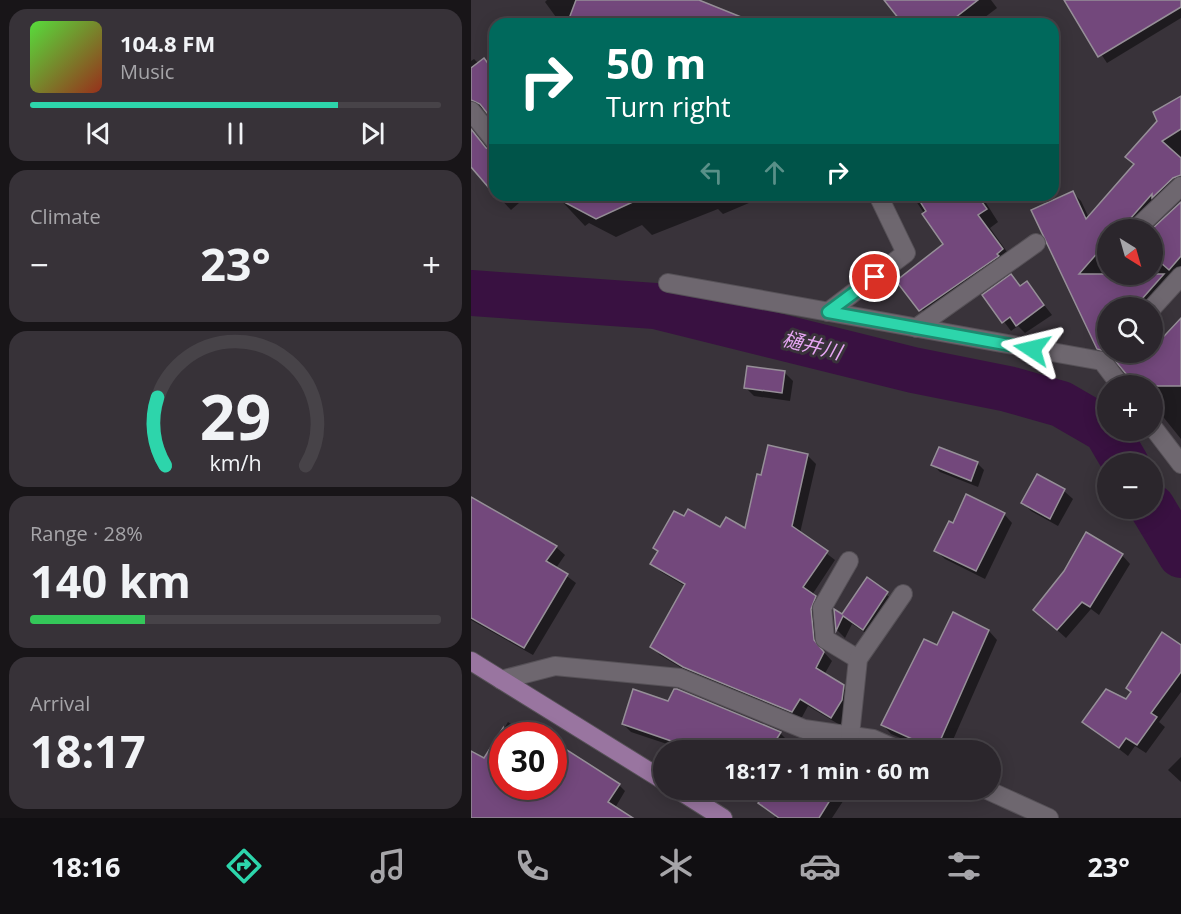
<!DOCTYPE html>
<meta charset="utf-8">
<style>
body{margin:0;font-family:"Open Sans","Noto Sans JP",sans-serif;background:#373238;color:#f1f3f6;height:100vh;display:flex;flex-direction:column;font-size:22px;white-space:nowrap}
*{box-sizing:border-box;margin:0}
p{font-size:20px;color:#a6a5a9}
.icon{flex:none;width:33px;height:33px;fill:none;stroke:currentColor;stroke-width:2;stroke-linecap:round;stroke-linejoin:round}
.map{position:relative;flex:1;overflow:hidden}
.details{display:flex;flex-direction:column;gap:9px;padding:9px;background:#181518;width:471px}
.details>*{flex:none}
.top-card{position:absolute;left:18px;top:18px;width:570px;height:183px;border-radius:18px;box-shadow:0 3px 15px #0003,0 0 0 2px #474348;background:#00695c;color:#fff;overflow:hidden}
.needle{width:39px;rotate:143deg}
.buttons{position:absolute;left:626px;top:219px;display:grid;gap:12px}
.buttons a{display:grid;place-items:center;width:66px;height:66px;border-radius:50%;background:#2b262c;box-shadow:0 3px 15px #0003,0 0 0 2px #474348;font-size:30px}
.speed{position:absolute;left:18px;top:722px;display:flex;gap:12px;font-size:30px;font-weight:700;text-align:center}
.speed>*{display:grid;place-content:center;width:78px;height:78px;border-radius:50%;background:#2b262c;box-shadow:0 3px 15px #0003,0 0 0 2px #474348;line-height:1}
.speed .limit{border:9px solid #d22;background:#fff;color:#111}
.pin{position:absolute;display:grid;place-items:center;width:51px;height:51px;color:#fff;margin:-26px;border:3px solid #fff;border-radius:50%;box-shadow:0 2px 6px #0007}
.me{position:absolute;width:66px;margin:-33px;rotate:280deg;stroke-linejoin:round;filter:drop-shadow(0 0 4px #0008)}
.turn{display:flex;align-items:center;gap:21px;height:126px;padding:0 18px;font-size:27px}
.turn .icon{width:78px;height:78px;stroke-width:2.5}
.turn b{display:block;font-size:42px;line-height:51px}
.lanes{display:flex;align-items:center;height:57px;padding:0 18px;background:#0003;justify-content:center;gap:30px;direction:ltr}
.lanes .off{opacity:.35}
.big{font-size:45px;font-weight:700;line-height:1.1}
.details .widget{flex:1;display:flex;flex-direction:column;justify-content:center;gap:9px;min-width:0;padding:0 21px;border-radius:18px;background:#373238}
.details .dial{align-items:center;gap:0}
.dial svg{height:156px;overflow:visible;fill:none;stroke:#474348;stroke-width:7;stroke-linecap:round;text-anchor:middle}
.dial text{fill:#f1f3f6;stroke:none}
.song{display:flex;align-items:center;gap:18px}
.cover{width:72px;height:72px;border-radius:9px;background:linear-gradient(135deg,hsl(110 70% 55%),hsl(10 70% 35%))}
.played{height:6px;border-radius:3px;background:linear-gradient(90deg,#2dd5ab 75%,#474348 75%)}
.keys{display:flex;justify-content:space-around;direction:ltr}
.heat{display:flex;justify-content:space-between;align-items:center;font-size:33px;direction:ltr}
.charge{height:9px;border-radius:4px;background:linear-gradient(90deg,#34c759 28%,#474348 0)}
.trip{position:absolute;left:182px;top:740px;width:348px;height:60px;border-radius:30px;background:#2b262c;box-shadow:0 3px 15px #0003,0 0 0 2px #474348;font-weight:700;line-height:60px;text-align:center}
.tab-bar{display:flex;height:96px;justify-content:space-around;align-items:center;background:#110f12;color:#a6a5a9}
.tab-bar .icon{width:42px;height:42px}
.tab-bar .active{color:#2dd5ab}
.tab-bar b{font-size:27px;color:#f1f3f6}
main{display:flex;flex:1;min-height:0}
.map>svg:first-child{display:block}
.shadow{fill:#0007}
.lines{fill:none;stroke-linecap:round;stroke-linejoin:round}
.river{stroke:#391141;stroke-width:46}
.building{fill:#73487c;stroke:#968f98;stroke-width:1.5}
.minor-casing{stroke:#565157;stroke-width:20}
.major-casing{stroke:#565157;stroke-width:20}
.minor{stroke:#6e676f;stroke-width:18}
.major{stroke:#9975a0;stroke-width:18}
.route-casing{stroke:#1d8a6f;stroke-width:15}
.route{stroke:#2dd5ab;stroke-width:10}
.labels{text-anchor:middle;dominant-baseline:central;stroke-width:6;stroke-linejoin:round;paint-order:stroke}
.water-label{font-size:20px;font-style:italic;fill:#e7a7f4;stroke:#39333a}
</style>
<main>
<section class="details">
<div class="widget">
<div class="song"><i class="cover"></i><div><b>104.8 FM</b><p>Music</p></div></div>
<div class="played"></div>
<div class="keys"><svg class="icon" aria-label="previous" viewBox="0 0 24 24"><path d="M18 5L8 12l10 7zM5 5v14"/></svg><svg class="icon" aria-label="pause" viewBox="0 0 24 24"><path d="M8 5v14M16 5v14"/></svg><svg class="icon" aria-label="next" viewBox="0 0 24 24"><path d="M6 5l10 7-10 7zM19 5v14"/></svg></div>
</div>
<div class="widget"><p>Climate</p>
<div class="heat"><a>−</a><b class="big">23°</b><a>+</a></div>
</div>
<div class="widget dial"><svg viewBox="0 0 100 80">
<path d="M14 69A42 42 0 1 1 86 69"/>
<path d="M14 69A42 42 0 0 1 10 34" stroke="#2dd5ab"/>
<text x="50" y="56" font-size="32" font-weight="700">29</text>
<text x="50" y="72" font-size="11">km/h</text>
</svg></div>
<div class="widget"><p>Range · 28%</p><b class="big">140 km</b><div class="charge"></div></div>
<div class="widget"><p>Arrival</p><b class="big">18:17</b></div>
</section>
<div class="map">
<svg width="710" height="818" viewBox="0 0 710 818">
<rect width="100%" height="100%" fill="#39333a"/>
<!-- shadow -->
<g class="shadow">
<polygon points="76,0 224,0 284,24 145,24 135,20 133,24 90,24 74,2"/>
<polygon points="425,0 520,0 526,8 505,24 427,24 431,21"/>
<polygon points="594,0 710,0 710,18 636,63"/>
<polygon points="3,59 8,64 17,65 24,60 24,121 16,111 8,108 0,112 0,61"/>
<polygon points="710,103 710,185 667,230 636,230 636,274 681,274 681,230 710,203 710,278 679,308 636,308 634,353 626,345 562,210 602,193 610,201 618,218 665,165"/>
<polygon points="26,195 57,195 40,210"/>
<polygon points="85,195 280,195 285,200 252,214 247,209 181,235 171,225 145,237 118,223 114,226"/>
<polygon points="441,195 510,195 527,222 519,228 544,263 462,323 427,281 474,245"/>
<polygon points="540,276 550,287 556,283 581,315 554,333 547,326 540,331 513,295"/>
<polygon points="710,321 710,439 681,403 681,332 690,341"/>
<polygon points="314,373 322,381 319,401 283,396 274,387"/>
<polygon points="298,447 337,456 345,464 329,533 364,560 341,595 352,606 347,618 351,650 361,661 353,675 381,695 379,709 369,725 337,706 330,719 222,675 189,655 181,647 214,586 190,572 181,563 188,552 184,548 249,529 275,531"/>
<polygon points="469,449 507,464 513,470 507,487 469,472 462,465"/>
<polygon points="566,476 593,491 602,499 587,526 560,511 552,503"/>
<polygon points="0,499 85,547 94,555 85,568 105,583 62,655 0,620"/>
<polygon points="533,514 541,523 514,579 474,559 465,551 482,525"/>
<polygon points="651,555 659,564 628,615 620,609 595,638 564,610"/>
<polygon points="396,580 425,602 401,637 381,624 374,638 366,630 365,612 371,616"/>
<polygon points="483,614 518,631 526,640 478,749 457,750 420,734 412,725 466,646"/>
<polygon points="691,634 710,647 710,692 688,722 694,727 675,753 664,746 657,756 613,722 656,701"/>
<polygon points="198,703 309,733 317,741 313,747 319,750 214,750 160,732 152,724"/>
<polygon points="37,722 58,735 32,735 32,786 148,785 154,791 144,808 159,818 0,818 0,765 13,761"/>
<polygon points="356,746 364,750 353,750"/>
<polygon points="710,757 710,782 697,770"/>
<polygon points="267,789 380,789 361,818 303,818 305,816 289,803 291,800"/>
</g>
<g class="lines">
<!-- river -->
<g class="river">
<polyline points="0,293 184,306 442,370 537,389 590,404 635,430 655,464"/>
<polyline points="681,507 710,555"/>
</g>
</g>
<!-- building -->
<g class="building">
<polygon points="105,0 228,0 285,23 96,24"/>
<polygon points="413,0 507,0 476,24 432,24"/>
<polygon points="593,0 710,0 710,7 627,57"/>
<polygon points="13,58 24,73 24,123 9,104 0,100 0,68"/>
<polygon points="710,96 710,129 691,141 710,158 710,175 702,178 681,198 681,194 651,228 636,230 636,242 608,274 693,274 663,308 636,308 636,352 626,349 560,210 602,191 615,219 663,164 654,157 686,121 682,112"/>
<polygon points="0,129 15,148 24,152 24,195 0,167"/>
<polygon points="80,195 177,195 125,219"/>
<polygon points="445,195 506,195 516,209 507,215 532,249 526,254 528,256 448,311 425,281 472,244 451,214 455,211"/>
<polygon points="710,202 710,256 698,270 681,255 681,229"/>
<polygon points="540,274 549,286 556,281 573,305 545,326 539,317 531,323 511,295"/>
<polygon points="710,318 710,386 665,386 637,352 681,352 681,349"/>
<polygon points="276,366 314,371 311,393 273,388"/>
<polygon points="297,445 337,454 321,526 357,551 332,587 345,596 340,609 343,640 353,652 345,668 373,685 371,700 360,718 329,699 321,712 212,667 179,647 214,584 179,564 187,551 182,548 203,511 213,516 217,509 249,527 255,517 274,528 286,474 290,475"/>
<polygon points="468,447 507,462 500,481 460,465"/>
<polygon points="566,474 594,489 579,519 550,503"/>
<polygon points="495,494 534,513 505,571 463,551 478,521 482,523"/>
<polygon points="0,497 86,546 75,561 97,574 53,648 0,618"/>
<polygon points="615,532 652,554 619,607 611,602 586,630 562,610 593,571"/>
<polygon points="396,577 417,592 392,630 372,616 365,631 363,609 371,614"/>
<polygon points="482,612 518,630 469,741 465,739 461,748 410,725 453,639 466,645"/>
<polygon points="691,632 710,645 710,672 680,713 686,717 666,745 655,738 648,748 611,722 635,689 655,699 660,692 655,688"/>
<polygon points="162,689 197,701 203,689 206,689 310,732 305,740 320,749 203,750 206,743 151,724"/>
<polygon points="32,728 32,786 82,786 82,749 93,755 96,750 149,784 137,802 162,818 0,818 0,751 13,758"/>
<polygon points="298,789 366,789 348,818 308,818 287,803"/>
</g>
<g class="lines">
<defs>
<g id="minor">
<polyline points="0,111 24,141"/>
<polyline points="665,229 710,186"/>
<polyline points="197,283 631,361 650,386"/>
<polyline points="681,308 710,276"/>
<polyline points="357,312 435,253 407,195"/>
<polyline points="445,328 565,243"/>
<polyline points="681,426 710,464"/>
<polyline points="378,561 351,608 354,639 387,659"/>
<polyline points="30,680 84,666 209,678 333,729 402,739 427,750"/>
<polyline points="379,735 387,659 432,594"/>
<polyline points="514,789 578,818"/>
</g>
<g id="major">
<polyline points="0,661 192,780"/>
<polyline points="206,789 252,818"/>
</g>
</defs>
<!-- minor casing -->
<use href="#minor" class="minor-casing"/>
<!-- major casing -->
<use href="#major" class="major-casing"/>
<!-- minor -->
<use href="#minor" class="minor"/>
<!-- major -->
<use href="#major" class="major"/>
</g>
<g class="lines">
<defs>
<polyline id="route" points="404,277 357,312 561,349"/>
</defs>
<!-- route casing -->
<use href="#route" class="route-casing"/>
<!-- route -->
<use href="#route" class="route"/>
</g>
<g class="labels">
<!-- water labels -->
<g class="water-label">
<text transform="translate(341 345) rotate(14)">樋井川</text>
</g>
</g>
</svg>
<div class="buttons">
<a><svg class="needle" viewBox="-14 -14 28 28"><path d="M0-13l5 13h-10z" fill="#e53935"/><path d="M0 13l5-13h-10z" fill="#a6a5a9"/></svg></a>
<a><svg class="icon" aria-label="search" viewBox="0 0 24 24"><circle cx="10" cy="10" r="6"/><path d="M15 15l6 6"/></svg></a>
<a>+</a>
<a>−</a>
</div>
<div class="speed"><div class="limit">30</div></div>
<div class="pin" style="left:404px;top:277px;background:#d93025"><svg class="icon" aria-label="arrive" viewBox="0 0 24 24"><path d="M6 21V4h12l-3 4 3 4H6"/></svg></div>
<svg class="me" style="left:561px;top:349px" viewBox="-20 -20 40 40"><path d="M0-17L14 15 0 8-14 15z" fill="#2dd5ab" stroke="#fff" stroke-width="4"/></svg>
<div class="trip">18:17 · 1 min · 60 m</div>
<div class="top-card">
<div class="turn"><svg class="icon" aria-label="right" viewBox="0 0 24 24"><path d="M7 20v-9h11M14 6l5 5-5 5"/></svg><div><b>50 m</b>Turn right</div></div>
<div class="lanes"><svg class="icon off" aria-label="left" viewBox="0 0 24 24"><path d="M17 20v-9H6M10 6l-5 5 5 5"/></svg><svg class="icon off" aria-label="ahead" viewBox="0 0 24 24"><path d="M12 20V5M6 11l6-6 6 6"/></svg><svg class="icon" aria-label="right" viewBox="0 0 24 24"><path d="M7 20v-9h11M14 6l5 5-5 5"/></svg></div>
</div>
</div>
</main>
<nav class="tab-bar">
<b>18:16</b>
<svg class="icon active" aria-label="directions" viewBox="0 0 24 24"><path d="M12 3l9 9-9 9-9-9zM9 14v-3h6M13 9l2 2-2 2"/></svg>
<svg class="icon" aria-label="music" viewBox="0 0 24 24"><path d="M9 18V5l10-2v13"/><circle cx="6" cy="18" r="3"/><circle cx="16" cy="16" r="3"/></svg>
<svg class="icon" aria-label="phone" viewBox="0 0 24 24"><path d="M5 4h4l2 5-3 2q2 4 5 5l2-3 5 2v4C11 20 4 13 5 4z"/></svg>
<svg class="icon" aria-label="climate" viewBox="0 0 24 24"><path d="M12 3v18M4 7l16 10M4 17L20 7"/></svg>
<svg class="icon" aria-label="car" viewBox="0 0 24 24"><path d="M5 17H2v-5l4-1 3-4h7l3 4 3 1v5h-3M9 17h6M6 11h13"/><circle cx="7" cy="17" r="2"/><circle cx="17" cy="17" r="2"/></svg>
<svg class="icon" aria-label="filters" viewBox="0 0 24 24"><path d="M4 7h16M4 17h16"/><circle cx="9" cy="7" r="2"/><circle cx="15" cy="17" r="2"/></svg>
<b>23°</b>
</nav>
